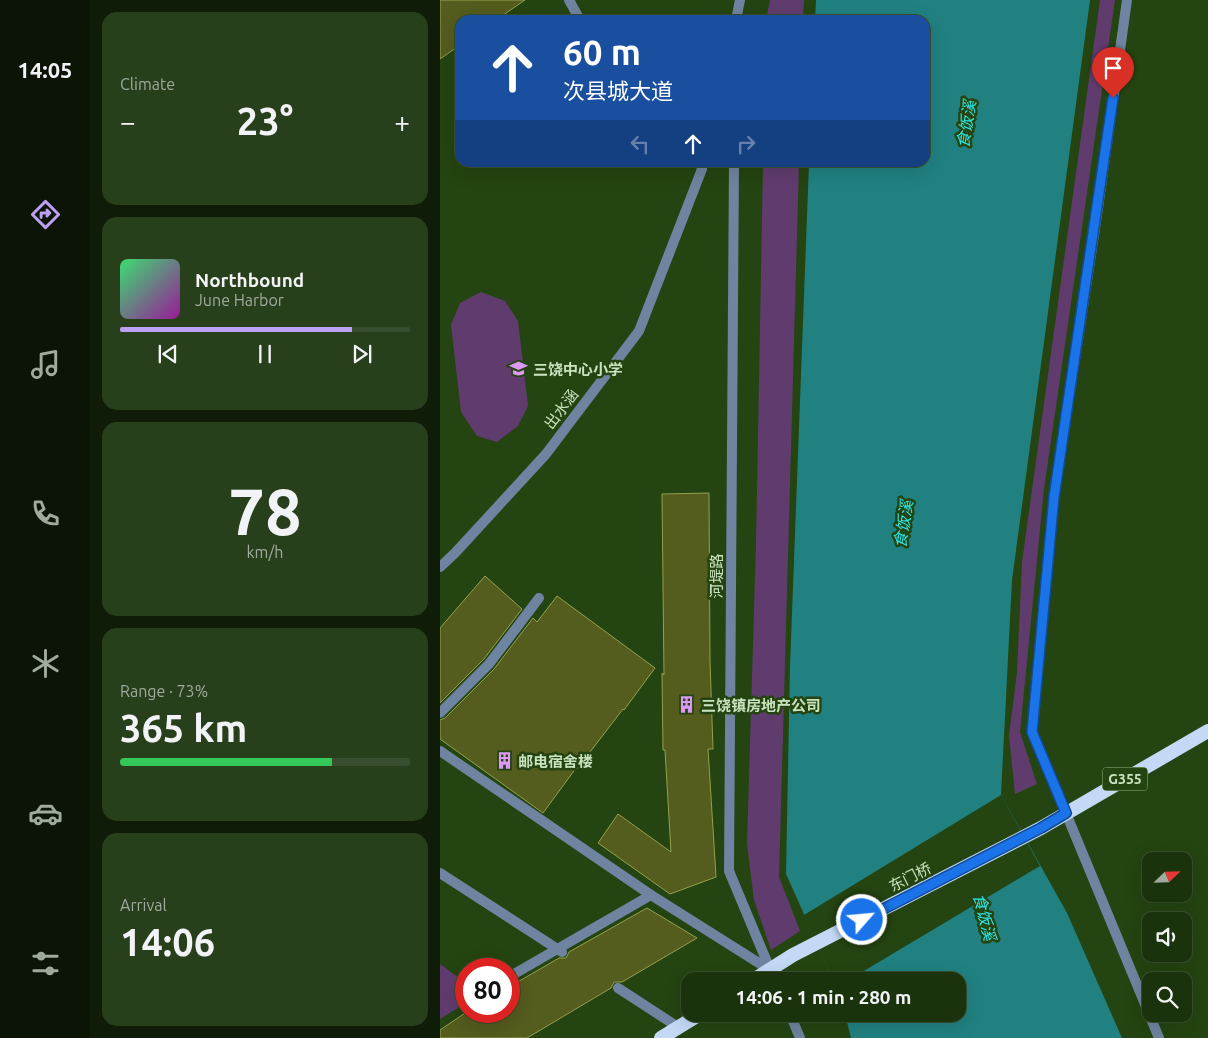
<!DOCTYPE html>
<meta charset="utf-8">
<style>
body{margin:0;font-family:Ubuntu,"Noto Sans SC",sans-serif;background:#283f1b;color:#f1f3f6;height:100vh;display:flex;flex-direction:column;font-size:19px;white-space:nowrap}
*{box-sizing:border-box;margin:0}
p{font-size:16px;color:#a0aa9d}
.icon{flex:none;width:28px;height:28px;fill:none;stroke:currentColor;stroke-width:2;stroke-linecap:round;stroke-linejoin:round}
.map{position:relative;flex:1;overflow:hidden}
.panel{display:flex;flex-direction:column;gap:12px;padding:12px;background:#0f1c07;width:350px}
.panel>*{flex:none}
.guide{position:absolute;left:15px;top:15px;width:475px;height:152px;border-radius:15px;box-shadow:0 5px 20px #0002,0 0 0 1px #394e2e;background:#1a4fa0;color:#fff;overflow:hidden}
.needle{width:32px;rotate:67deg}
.buttons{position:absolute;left:702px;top:852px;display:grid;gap:10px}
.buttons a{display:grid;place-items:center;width:50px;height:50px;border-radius:10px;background:#1b330d;box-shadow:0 5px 20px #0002,0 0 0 1px #394e2e;font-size:25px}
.speed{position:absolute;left:15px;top:958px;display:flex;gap:10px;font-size:25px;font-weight:700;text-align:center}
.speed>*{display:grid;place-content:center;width:65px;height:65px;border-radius:50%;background:#1b330d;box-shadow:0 5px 20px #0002,0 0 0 1px #394e2e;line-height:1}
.speed .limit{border:8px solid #d22;background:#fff;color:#111}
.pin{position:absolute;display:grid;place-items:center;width:42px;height:42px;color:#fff;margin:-51px -21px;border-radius:50% 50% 50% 0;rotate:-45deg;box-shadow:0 0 5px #0007}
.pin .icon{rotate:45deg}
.me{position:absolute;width:55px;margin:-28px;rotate:63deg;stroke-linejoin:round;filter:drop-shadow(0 0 4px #0008)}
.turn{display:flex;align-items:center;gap:18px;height:105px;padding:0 25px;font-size:22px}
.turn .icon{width:65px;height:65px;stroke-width:2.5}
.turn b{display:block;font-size:35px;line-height:42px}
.lanes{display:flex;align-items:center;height:48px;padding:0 25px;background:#0003;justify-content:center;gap:25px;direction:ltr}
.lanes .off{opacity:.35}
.big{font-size:38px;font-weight:700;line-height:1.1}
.panel .widget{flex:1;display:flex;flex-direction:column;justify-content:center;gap:8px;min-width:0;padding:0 18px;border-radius:15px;background:#283f1b}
.panel .dial{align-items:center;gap:0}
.dial b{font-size:65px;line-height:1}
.song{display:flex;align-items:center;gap:15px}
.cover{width:60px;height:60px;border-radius:8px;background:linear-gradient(135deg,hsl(140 70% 55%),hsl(300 70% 35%))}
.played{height:5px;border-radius:2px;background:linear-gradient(90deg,#bca0f2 80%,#394e2e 80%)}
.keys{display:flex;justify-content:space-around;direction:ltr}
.heat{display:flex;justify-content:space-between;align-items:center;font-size:28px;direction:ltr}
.charge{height:8px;border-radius:4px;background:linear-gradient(90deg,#34c759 73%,#394e2e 0)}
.trip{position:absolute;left:241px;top:972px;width:285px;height:50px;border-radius:15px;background:#1b330d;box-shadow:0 5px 20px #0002,0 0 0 1px #394e2e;font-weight:700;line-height:50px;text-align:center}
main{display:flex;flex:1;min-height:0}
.menu{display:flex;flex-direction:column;width:90px;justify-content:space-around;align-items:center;background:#0b1405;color:#a0aa9d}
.menu .icon{width:35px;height:35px}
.menu .on{color:#bca0f2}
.menu b{font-size:22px;color:#f1f3f6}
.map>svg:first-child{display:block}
.green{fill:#603c6e}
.water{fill:#218181}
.pier{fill:#244411}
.building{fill:#545c1e;stroke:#95a14e}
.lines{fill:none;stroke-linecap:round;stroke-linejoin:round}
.service{stroke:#6f84a0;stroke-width:10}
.minor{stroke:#6f84a0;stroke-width:10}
.tertiary{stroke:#6f84a0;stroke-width:10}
.trunk{stroke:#c3d9f6;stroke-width:14}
.route-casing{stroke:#114b97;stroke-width:12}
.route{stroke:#1a73e8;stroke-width:9}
.labels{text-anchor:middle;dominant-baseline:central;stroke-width:5;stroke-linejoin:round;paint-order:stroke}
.shield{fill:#244411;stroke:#98b38b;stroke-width:1}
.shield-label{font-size:14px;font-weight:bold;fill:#cae3bf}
.poi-label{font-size:15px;font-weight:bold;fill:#cae3bf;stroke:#244411;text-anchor:start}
.street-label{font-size:15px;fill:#cae3bf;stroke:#244411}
.water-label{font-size:16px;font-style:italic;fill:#2ce6e8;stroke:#244411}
</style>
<main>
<nav class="menu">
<b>14:05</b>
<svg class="icon on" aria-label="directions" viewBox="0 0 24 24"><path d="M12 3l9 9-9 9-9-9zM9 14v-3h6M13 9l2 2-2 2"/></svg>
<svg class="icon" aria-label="music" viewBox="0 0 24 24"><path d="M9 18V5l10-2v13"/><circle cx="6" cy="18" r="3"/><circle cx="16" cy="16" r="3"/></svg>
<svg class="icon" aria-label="phone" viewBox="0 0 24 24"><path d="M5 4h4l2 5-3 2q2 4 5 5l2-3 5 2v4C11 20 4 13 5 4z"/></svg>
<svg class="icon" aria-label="climate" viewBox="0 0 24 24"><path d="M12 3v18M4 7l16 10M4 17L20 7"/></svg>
<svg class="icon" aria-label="car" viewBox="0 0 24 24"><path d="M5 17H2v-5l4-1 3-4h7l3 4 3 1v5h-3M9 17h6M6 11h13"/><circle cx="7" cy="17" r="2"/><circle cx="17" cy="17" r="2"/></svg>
<svg class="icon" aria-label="filters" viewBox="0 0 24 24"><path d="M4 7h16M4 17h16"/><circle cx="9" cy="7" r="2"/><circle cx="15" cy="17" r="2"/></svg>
</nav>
<section class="panel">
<div class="widget"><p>Climate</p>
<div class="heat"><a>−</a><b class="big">23°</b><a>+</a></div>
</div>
<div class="widget">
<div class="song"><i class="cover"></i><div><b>Northbound</b><p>June Harbor</p></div></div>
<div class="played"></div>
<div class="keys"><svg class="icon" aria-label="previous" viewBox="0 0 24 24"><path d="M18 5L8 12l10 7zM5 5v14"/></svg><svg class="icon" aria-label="pause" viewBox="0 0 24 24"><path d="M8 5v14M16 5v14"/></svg><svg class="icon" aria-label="next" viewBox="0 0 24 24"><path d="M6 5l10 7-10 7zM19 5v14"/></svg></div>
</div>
<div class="widget dial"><b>78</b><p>km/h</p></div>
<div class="widget"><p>Range · 73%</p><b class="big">365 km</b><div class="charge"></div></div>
<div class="widget"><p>Arrival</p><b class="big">14:06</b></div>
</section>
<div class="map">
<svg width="768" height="1038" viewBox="0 0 768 1038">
<rect width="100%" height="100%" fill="#244411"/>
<!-- green -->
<g class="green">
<polygon points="330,0 364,0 363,20 326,20"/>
<polygon points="660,0 675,0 604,489 580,732 597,784 575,794 569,736 577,672 582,562"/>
<polygon points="323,163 359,163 339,877 360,931 331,950 314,900 307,844 316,544"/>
<polygon points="41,292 65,301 78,321 88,406 78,426 57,442 37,436 21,412 11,325 20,303"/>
<polygon points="0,964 26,983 26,1003 0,1019"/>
</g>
<!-- water -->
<polygon class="water" points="376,0 650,0 572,580 561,795 627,913 682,1038 411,1038 405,1014 518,1014 518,981 394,981 346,874 350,666 369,163 485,162 485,20 375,20"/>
<!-- pier -->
<polygon class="pier" points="561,795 600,866 407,981 394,981 364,915"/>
<!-- building -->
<g class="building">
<polygon points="0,0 85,0 56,20 20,20 20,45 0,59"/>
<polygon points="269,493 270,661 273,749 268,749 276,877 230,894 158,843 178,814 231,852 225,750 223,750 222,673 224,675 222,494"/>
<polygon points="45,576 82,609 44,659 0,703 0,628"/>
<polygon points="117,596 215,668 184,710 183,709 137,769 136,768 103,813 0,739 0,720 5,718 54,669 93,618 97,622"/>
<polygon points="207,908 257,938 182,982 174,982 171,988 87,1038 0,1038 0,1030 28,1011 69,1011 69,987 119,958 126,958 129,952"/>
</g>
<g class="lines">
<!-- service -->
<g class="service">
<polyline points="129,0 140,20"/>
<polyline points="687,0 657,215 614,497 592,731 719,1038"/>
<polyline points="0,567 15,553 106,454 199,331 262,169 260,162"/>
<polyline points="0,713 49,664 99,598"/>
<polyline points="0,873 122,952"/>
<polyline points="69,977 211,895"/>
<polyline points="178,988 238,1027"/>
</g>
<!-- minor -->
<polyline class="minor" points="0,751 211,895 330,970"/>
<!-- tertiary -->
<g class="tertiary">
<polyline points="296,20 300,0"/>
<polyline points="294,162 289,871 335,981"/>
<polyline points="350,1014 360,1038"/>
</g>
<!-- trunk -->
<g class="trunk">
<polyline points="312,981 353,955 601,828 768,731"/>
<polyline points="221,1038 260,1014"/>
</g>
</g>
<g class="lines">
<defs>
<polyline id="route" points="422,920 601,828 626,813 592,732 614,497 673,98"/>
</defs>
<!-- route casing -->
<use href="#route" class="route-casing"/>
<!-- route -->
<use href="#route" class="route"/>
</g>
<!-- icons -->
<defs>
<symbol id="school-bare" viewBox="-9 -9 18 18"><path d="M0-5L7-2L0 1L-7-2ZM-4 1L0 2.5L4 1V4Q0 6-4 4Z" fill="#db99f5" stroke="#244411" stroke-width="2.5" paint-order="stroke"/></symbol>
<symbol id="building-bare" viewBox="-9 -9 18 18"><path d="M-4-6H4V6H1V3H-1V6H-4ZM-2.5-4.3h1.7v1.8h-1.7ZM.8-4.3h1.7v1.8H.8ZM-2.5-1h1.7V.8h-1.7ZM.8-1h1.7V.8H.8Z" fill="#db99f5" stroke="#244411" stroke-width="2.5" paint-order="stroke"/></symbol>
</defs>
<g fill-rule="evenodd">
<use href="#school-bare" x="66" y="356" width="25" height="25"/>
<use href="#building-bare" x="234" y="692" width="25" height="25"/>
<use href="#building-bare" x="52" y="748" width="25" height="25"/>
</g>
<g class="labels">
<!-- shield labels -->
<rect class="shield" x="662.5" y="767.5" width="45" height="23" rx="4"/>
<g class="shield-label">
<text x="685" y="779">G355</text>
</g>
<!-- poi labels -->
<g class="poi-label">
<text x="93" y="369">三饶中心小学</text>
<text x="261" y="705">三饶镇房地产公司</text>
<text x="78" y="761">邮电宿舍楼</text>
</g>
<!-- street labels -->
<g class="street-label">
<text transform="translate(121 409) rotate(-53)">出水涵</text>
<text transform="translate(276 576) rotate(-90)">河堤路</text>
<text transform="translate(470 877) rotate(-27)">东门桥</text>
</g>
<!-- water labels -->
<g class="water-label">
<text transform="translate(526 124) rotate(-81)">食饭溪</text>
<text transform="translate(463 524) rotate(-81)">食饭溪</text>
<text transform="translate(545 917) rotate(76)">食饭溪</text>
</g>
</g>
</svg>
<div class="buttons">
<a><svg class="needle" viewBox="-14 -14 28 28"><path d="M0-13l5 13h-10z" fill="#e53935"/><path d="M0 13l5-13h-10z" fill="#a0aa9d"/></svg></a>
<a><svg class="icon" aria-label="sound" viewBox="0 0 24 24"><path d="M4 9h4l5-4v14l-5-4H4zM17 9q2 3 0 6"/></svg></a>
<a><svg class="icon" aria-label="search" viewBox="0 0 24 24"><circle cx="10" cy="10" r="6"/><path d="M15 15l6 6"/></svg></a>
</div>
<div class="speed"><div class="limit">80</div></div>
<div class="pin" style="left:673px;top:98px;background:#d93025"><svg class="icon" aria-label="arrive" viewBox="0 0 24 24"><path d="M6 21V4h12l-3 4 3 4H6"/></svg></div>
<svg class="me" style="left:422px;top:920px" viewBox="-20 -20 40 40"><circle r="17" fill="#1a73e8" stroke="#fff" stroke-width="3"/><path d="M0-11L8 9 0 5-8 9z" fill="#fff"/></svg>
<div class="trip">14:06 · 1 min · 280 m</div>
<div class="guide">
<div class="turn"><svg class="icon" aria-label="ahead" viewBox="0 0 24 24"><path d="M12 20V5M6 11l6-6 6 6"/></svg><div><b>60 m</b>次县城大道</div></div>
<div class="lanes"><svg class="icon off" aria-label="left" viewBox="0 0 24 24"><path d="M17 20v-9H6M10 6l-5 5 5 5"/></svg><svg class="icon" aria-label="ahead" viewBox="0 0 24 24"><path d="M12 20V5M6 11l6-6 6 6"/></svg><svg class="icon off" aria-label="right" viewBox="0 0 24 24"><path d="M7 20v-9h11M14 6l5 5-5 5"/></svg></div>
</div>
</div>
</main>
